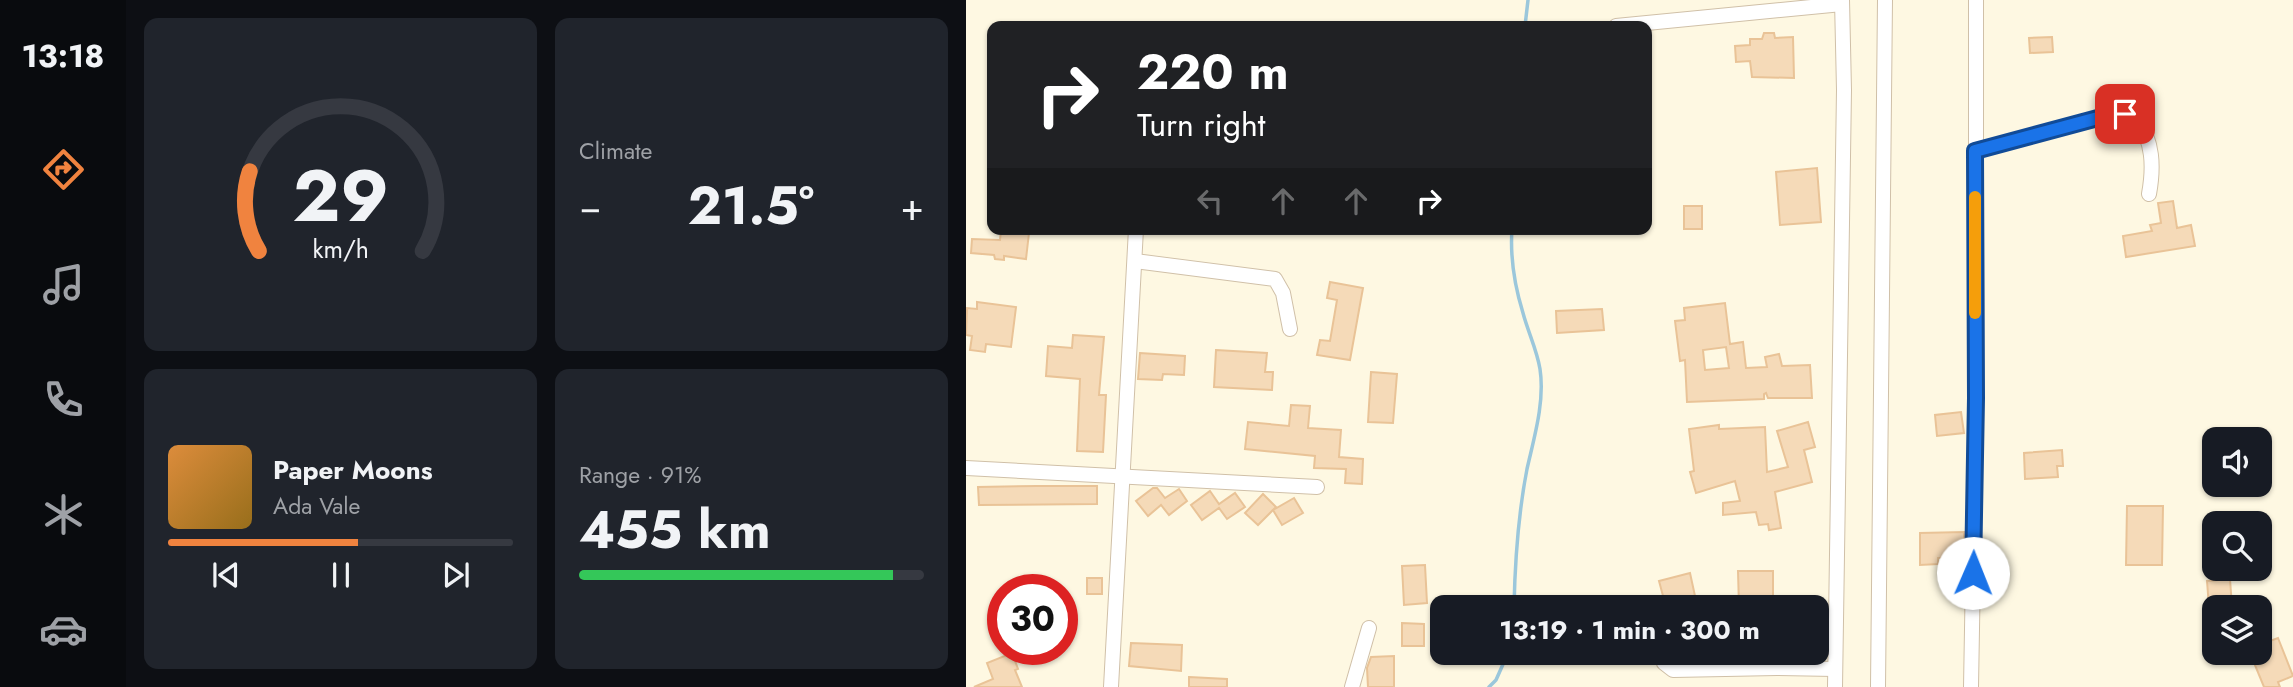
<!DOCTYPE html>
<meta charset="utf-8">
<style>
body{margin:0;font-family:Jost,sans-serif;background:#20242c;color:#f1f3f6;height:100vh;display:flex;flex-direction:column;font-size:26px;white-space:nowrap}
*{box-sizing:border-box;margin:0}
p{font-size:23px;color:#9ea1a6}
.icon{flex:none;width:38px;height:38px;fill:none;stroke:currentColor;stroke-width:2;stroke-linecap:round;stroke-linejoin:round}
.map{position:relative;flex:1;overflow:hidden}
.sheet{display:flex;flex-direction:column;gap:18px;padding:18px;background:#0d0f14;width:840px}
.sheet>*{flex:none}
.banner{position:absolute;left:21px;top:21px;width:665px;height:214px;border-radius:14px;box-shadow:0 2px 5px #0004;background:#202124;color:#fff;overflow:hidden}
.controls{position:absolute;left:1236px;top:427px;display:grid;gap:14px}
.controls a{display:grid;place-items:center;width:70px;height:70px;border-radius:14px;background:#171b24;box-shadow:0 2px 5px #0004;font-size:35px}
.speed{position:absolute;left:21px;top:574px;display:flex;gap:14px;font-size:35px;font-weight:700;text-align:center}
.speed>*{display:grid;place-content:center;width:91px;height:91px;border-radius:50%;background:#171b24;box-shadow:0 2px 5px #0004;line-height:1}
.speed .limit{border:10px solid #d22;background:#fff;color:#111}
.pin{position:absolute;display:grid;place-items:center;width:60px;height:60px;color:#fff;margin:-30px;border-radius:14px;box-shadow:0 4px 10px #0006}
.me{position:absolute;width:77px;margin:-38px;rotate:1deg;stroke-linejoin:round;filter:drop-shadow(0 0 5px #0008)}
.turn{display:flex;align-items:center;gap:24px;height:147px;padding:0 35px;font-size:32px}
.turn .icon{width:91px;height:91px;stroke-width:2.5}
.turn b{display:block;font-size:49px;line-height:60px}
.lanes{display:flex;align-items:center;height:66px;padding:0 35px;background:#0003;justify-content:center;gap:35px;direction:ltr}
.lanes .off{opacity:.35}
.big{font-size:52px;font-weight:700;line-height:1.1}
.sheet .widget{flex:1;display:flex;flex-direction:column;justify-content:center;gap:10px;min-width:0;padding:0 24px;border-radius:14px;background:#20242c}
.sheet .dial{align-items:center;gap:0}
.dial svg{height:182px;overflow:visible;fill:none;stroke:#363941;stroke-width:7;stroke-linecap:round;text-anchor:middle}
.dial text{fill:#f1f3f6;stroke:none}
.song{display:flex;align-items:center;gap:21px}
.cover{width:84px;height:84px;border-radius:10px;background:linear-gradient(135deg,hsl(30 70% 55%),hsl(40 70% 35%))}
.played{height:7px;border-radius:4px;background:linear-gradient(90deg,#f0833f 55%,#363941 55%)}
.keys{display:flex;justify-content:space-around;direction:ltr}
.heat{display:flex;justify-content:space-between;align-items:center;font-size:38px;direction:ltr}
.charge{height:10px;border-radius:5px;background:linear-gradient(90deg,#34c759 91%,#363941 0)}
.sheet .tiles{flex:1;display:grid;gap:18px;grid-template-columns:repeat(2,1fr)}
.trip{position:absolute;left:464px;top:595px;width:399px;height:70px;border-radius:14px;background:#171b24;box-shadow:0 2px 5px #0004;font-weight:700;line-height:70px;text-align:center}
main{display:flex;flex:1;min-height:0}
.tabs{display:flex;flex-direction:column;width:126px;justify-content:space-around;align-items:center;background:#090b0e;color:#9ea1a6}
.tabs .icon{width:49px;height:49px}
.tabs .active{color:#f0833f}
.tabs b{font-size:32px;color:#f1f3f6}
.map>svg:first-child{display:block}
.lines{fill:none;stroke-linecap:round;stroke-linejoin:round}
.stream{stroke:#9bc7db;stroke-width:3.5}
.building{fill:#f5dab8;stroke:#e9c397;stroke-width:2;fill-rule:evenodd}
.street-casing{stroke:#d0c0a8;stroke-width:16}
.street{stroke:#fff;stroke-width:14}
.route-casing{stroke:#114b97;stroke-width:18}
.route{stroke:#1a73e8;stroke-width:12}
.slow{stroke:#f59e0b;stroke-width:12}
</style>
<main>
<nav class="tabs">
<b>13:18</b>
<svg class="icon active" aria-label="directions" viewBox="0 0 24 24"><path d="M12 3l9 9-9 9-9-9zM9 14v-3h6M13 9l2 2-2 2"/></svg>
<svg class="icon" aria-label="music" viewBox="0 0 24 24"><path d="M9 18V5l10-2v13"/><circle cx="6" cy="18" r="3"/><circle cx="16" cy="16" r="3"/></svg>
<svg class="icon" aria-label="phone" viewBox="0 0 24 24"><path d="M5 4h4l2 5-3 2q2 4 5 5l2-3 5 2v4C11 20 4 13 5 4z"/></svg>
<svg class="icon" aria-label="climate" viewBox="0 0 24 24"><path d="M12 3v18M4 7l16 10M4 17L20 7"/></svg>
<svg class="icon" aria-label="car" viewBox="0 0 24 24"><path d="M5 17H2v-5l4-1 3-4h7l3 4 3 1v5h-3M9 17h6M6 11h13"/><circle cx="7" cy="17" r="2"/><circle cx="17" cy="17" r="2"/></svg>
</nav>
<section class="sheet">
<div class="tiles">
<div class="widget dial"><svg viewBox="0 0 100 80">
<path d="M14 69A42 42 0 1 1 86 69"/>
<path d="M14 69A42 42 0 0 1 10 34" stroke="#f0833f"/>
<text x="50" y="56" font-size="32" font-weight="700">29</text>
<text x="50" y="72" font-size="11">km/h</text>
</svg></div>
<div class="widget"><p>Climate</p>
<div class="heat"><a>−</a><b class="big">21.5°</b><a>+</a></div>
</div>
<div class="widget">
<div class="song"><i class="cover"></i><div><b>Paper Moons</b><p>Ada Vale</p></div></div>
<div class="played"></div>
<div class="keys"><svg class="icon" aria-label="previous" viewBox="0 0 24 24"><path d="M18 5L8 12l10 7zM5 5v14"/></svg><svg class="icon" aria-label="pause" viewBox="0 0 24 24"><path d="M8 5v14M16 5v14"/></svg><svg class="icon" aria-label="next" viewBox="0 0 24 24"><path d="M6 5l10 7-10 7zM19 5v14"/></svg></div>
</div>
<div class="widget"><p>Range · 91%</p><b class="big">455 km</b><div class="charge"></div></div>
</div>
</section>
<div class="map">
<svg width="1327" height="687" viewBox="0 0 1327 687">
<rect width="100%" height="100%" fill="#fef8e2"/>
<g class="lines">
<!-- stream -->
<g class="stream">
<polyline points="559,26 562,0"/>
<path d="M546,229C544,257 549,287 557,313C562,332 571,350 574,369C579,402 568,438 561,469C552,515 549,561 548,607"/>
<polyline points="523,687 530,680 542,653"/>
</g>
</g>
<!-- building -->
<g class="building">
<polygon points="798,33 808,33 809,38 827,37 828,78 786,77 784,61 770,62 769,46 784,45 784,39 796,39"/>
<polygon points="1086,37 1087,52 1064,53 1063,38"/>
<polygon points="851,168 855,222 814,225 810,172"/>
<polygon points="1207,201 1211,228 1225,225 1229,246 1160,257 1157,236 1186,231 1184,225 1195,223 1192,203"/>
<rect x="718" y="206" width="18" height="23"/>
<polygon points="35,230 63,233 60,259 38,256 38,260 29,259 28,255 5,253 6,239 34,240"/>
<polygon points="364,282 397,288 384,360 351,355 354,340 364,341 371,300 361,298"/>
<polygon points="11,302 50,307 45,347 20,344 19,352 4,350 6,336 0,335 1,308 11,309"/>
<path d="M759,303L764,344L777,342L780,368L801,367L799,357L813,354L816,366L844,365L846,398H802L800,393L798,394V399L721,402L719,360L714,361L709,321L719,320L718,308ZM760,347L763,368L739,370L737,350Z"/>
<polygon points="636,309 638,330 591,333 590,311"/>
<polygon points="107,335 138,337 133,395 140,395 137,452 111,451 114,379 80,376 82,346 106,348"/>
<polygon points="250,350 301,353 299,372 307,372 306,390 248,387"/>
<polygon points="174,353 219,356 218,375 197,374 196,380 172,379"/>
<polygon points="405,372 431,374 427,423 402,422"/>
<polygon points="325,405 344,406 342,428 375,430 373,457 397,459 396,484 379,483 380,469 348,468 349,456 279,449 282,422 323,426"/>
<polygon points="995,412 998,433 971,436 969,415"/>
<polygon points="842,422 849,447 838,450 846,482 809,492 815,528 803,530 802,524 793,525 790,512 757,515 757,503 774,501 769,481 730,493 724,472 728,471 723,429 753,425 753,429 799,427 801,472 822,467 811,431"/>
<polygon points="1096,450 1097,466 1091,466 1092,477 1059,479 1058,453"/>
<polygon points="71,486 131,486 131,504 13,505 12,487"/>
<polygon points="187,488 191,488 199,498 213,489 221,501 203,515 195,505 182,516 170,501"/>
<polygon points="244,491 253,504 269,493 279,507 261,519 253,508 236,520 225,505"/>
<polygon points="297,494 310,507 292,525 279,513"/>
<polygon points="328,498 337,513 316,525 307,510"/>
<polygon points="1161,506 1197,506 1196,565 1160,565"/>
<polygon points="998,532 998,558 972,558 972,564 954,565 954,533"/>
<polygon points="459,565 461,603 438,605 436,566"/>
<polygon points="772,571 807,571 807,607 773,607"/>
<polygon points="724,573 729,596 719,598 721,607 700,607 693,581"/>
<rect x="121" y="578" width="15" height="16"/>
<polygon points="1264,579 1266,607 1243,607 1241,581"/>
<polygon points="436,623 458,624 458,646 436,646"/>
<polygon points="1312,638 1327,676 1312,682 1314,687 1298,687 1284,653 1293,653 1293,645"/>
<polygon points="165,643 216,645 215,671 163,666"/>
<polygon points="46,653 52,669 49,670 56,687 8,687 27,679 21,663"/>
<polygon points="428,656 428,687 402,687 401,668 405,657"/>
<polygon points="223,677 261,679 261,687 223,687"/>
</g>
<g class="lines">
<defs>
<g id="street">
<polyline points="650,26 876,4"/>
<path d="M1009,151L1143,115L1159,114L1171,118C1187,142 1188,166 1183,194"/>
<polyline points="169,261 309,279 317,293 324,329"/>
<polyline points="0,468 351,487"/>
<polyline points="699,653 698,663 707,670 811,668 869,669"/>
<polyline points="145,687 170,229"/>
<polyline points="386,687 403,628"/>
<polyline points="869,687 878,90 876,0"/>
<polyline points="912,687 919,0"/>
<polyline points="1005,687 1010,398 1010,0"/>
</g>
</defs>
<!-- street casing -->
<use href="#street" class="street-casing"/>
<!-- street -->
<use href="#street" class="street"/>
</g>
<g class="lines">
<defs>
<polyline id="route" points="1007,573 1010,398 1009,151 1143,115 1159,114"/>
</defs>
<!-- route casing -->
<use href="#route" class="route-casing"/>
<!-- route -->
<use href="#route" class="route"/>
<!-- slow -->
<polyline class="slow" points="1009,197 1009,313"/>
</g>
</svg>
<div class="controls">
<a><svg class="icon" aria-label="sound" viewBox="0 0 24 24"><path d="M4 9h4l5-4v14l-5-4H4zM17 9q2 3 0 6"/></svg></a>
<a><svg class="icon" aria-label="search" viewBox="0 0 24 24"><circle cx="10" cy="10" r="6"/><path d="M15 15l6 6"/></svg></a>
<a><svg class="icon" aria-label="layers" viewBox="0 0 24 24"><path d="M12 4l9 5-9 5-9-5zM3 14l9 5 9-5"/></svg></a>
</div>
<div class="speed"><div class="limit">30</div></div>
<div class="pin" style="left:1159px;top:114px;background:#d93025"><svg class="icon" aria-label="arrive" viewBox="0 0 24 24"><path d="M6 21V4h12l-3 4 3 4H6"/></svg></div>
<svg class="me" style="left:1007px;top:573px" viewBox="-20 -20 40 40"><circle r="19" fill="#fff"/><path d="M0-13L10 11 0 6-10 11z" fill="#1a73e8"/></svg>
<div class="trip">13:19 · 1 min · 300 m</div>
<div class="banner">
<div class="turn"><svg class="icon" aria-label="right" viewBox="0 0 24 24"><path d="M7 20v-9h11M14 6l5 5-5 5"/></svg><div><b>220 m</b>Turn right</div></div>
<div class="lanes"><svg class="icon off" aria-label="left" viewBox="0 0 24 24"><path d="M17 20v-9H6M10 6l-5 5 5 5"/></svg><svg class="icon off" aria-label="ahead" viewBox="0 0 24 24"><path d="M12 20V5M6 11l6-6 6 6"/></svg><svg class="icon off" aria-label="ahead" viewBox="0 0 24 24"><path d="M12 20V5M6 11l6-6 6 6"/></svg><svg class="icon" aria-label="right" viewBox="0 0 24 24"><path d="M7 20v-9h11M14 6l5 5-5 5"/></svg></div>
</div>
</div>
</main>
